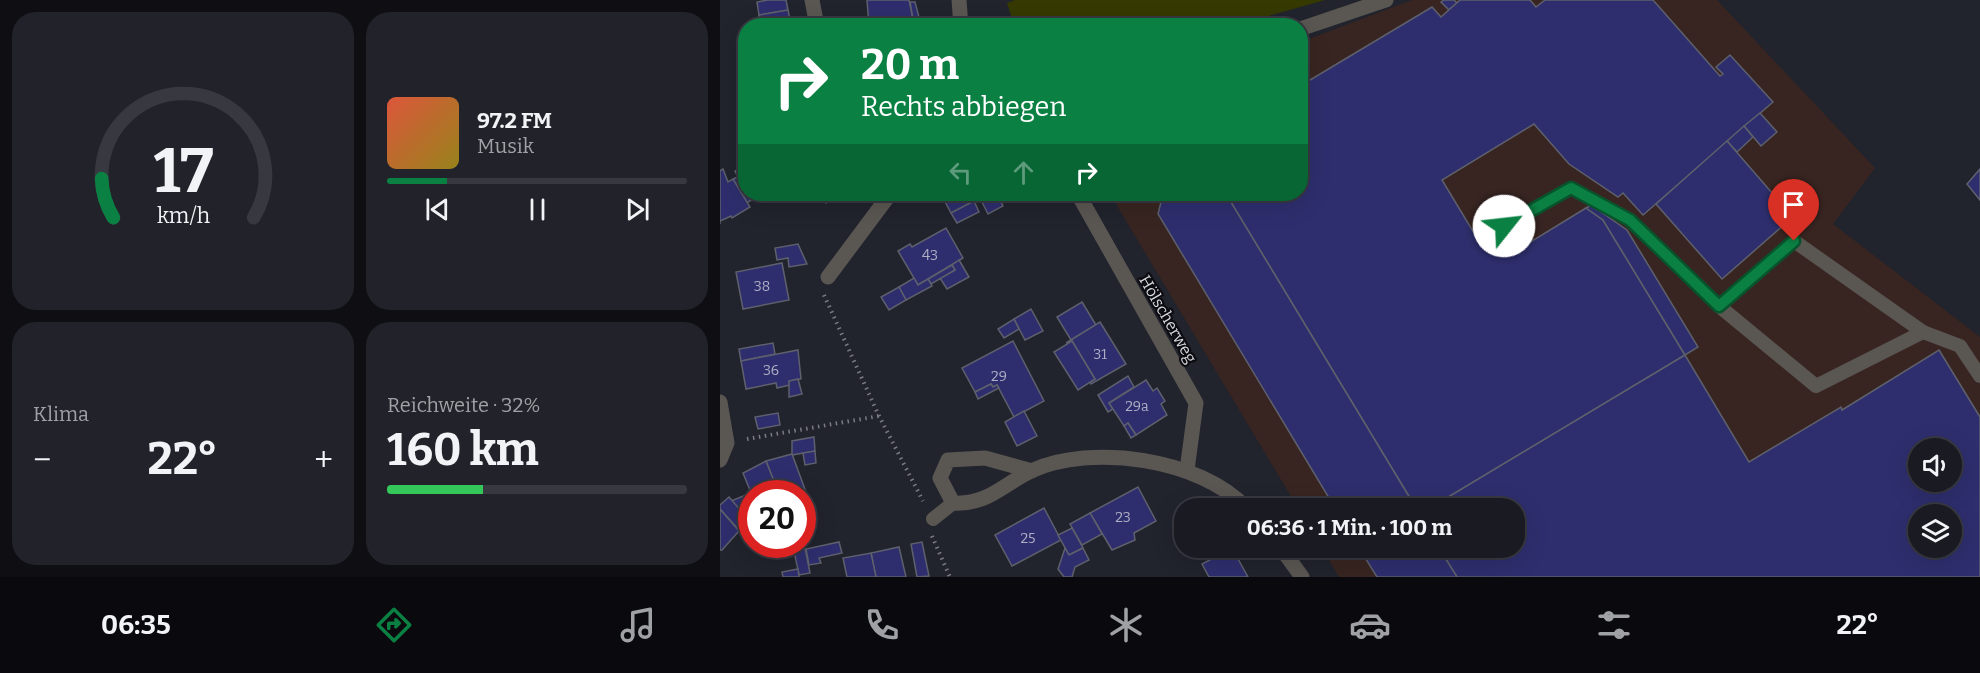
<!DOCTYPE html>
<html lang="de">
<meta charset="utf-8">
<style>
body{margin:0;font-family:Bitter,serif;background:#22232a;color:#f1f3f6;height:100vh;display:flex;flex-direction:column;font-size:22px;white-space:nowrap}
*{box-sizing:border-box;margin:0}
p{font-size:20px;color:#9fa1a5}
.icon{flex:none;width:33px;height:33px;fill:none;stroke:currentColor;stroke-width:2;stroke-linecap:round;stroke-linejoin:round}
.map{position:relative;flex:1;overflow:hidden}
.panel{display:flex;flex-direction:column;gap:12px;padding:12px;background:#0e0e13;width:720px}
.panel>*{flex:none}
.banner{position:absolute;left:18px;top:18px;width:570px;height:183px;border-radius:24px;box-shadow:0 6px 24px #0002,0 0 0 2px #373840;background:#0b8043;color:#fff;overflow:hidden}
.buttons{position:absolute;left:1188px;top:438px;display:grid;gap:12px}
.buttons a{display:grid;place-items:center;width:54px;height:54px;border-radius:50%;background:#191a22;box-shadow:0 6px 24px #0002,0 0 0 2px #373840;font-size:30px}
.speed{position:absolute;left:18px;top:480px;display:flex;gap:12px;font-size:30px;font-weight:700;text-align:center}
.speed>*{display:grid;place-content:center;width:78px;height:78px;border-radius:50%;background:#191a22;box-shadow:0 6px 24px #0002,0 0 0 2px #373840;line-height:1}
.speed .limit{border:9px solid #d22;background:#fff;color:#111}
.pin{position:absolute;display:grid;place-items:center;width:51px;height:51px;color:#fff;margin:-62px -26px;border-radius:50% 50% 50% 0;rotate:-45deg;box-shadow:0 0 6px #0007}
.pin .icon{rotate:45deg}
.me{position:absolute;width:66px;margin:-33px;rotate:61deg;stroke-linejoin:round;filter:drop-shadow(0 0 4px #0008)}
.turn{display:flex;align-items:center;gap:21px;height:126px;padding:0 24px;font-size:27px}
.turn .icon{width:78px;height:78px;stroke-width:2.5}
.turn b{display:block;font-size:42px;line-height:51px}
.lanes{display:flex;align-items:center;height:57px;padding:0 24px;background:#0003;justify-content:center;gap:30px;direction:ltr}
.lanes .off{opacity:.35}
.big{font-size:45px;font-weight:700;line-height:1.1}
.panel .card{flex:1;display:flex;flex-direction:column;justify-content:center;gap:9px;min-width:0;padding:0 21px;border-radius:24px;background:#22232a}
.panel .dial{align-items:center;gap:0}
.dial svg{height:156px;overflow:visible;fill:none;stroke:#373840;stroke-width:7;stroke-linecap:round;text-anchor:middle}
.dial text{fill:#f1f3f6;stroke:none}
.song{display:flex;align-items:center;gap:18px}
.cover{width:72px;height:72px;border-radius:9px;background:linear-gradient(135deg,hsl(10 70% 55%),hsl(50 70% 35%))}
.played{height:6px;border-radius:3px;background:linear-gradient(90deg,#0b8043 20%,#373840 20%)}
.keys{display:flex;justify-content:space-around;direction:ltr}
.heat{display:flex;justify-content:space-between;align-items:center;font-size:33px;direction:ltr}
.charge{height:9px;border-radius:4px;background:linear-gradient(90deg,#34c759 32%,#373840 0)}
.panel .tiles{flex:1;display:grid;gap:12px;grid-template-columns:repeat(2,1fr)}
.trip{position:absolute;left:454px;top:498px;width:351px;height:60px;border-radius:24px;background:#191a22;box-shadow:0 6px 24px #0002,0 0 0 2px #373840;font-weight:700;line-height:60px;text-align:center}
.menu{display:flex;height:96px;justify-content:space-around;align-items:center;background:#0a0a0e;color:#9fa1a5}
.menu .icon{width:42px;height:42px}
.menu .on{color:#0b8043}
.menu b{font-size:27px;color:#f1f3f6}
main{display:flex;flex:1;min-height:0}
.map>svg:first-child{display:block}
.industrial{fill:#382521;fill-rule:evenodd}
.green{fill:#363900}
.building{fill:#2e2e6e;stroke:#5e606c;stroke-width:1.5;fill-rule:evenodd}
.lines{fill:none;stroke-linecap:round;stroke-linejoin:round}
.path{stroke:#7a7b84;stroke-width:4;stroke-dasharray:1.5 4.5;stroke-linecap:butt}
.service{stroke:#5a5652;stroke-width:14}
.minor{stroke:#5a5652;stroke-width:15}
.route-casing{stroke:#07532c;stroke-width:15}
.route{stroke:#0b8043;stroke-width:10}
.labels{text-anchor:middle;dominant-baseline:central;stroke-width:4.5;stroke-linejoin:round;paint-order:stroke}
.number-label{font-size:14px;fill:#aeaec4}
.street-label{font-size:16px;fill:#d8d9e0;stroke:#0c0c11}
</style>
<main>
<section class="panel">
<div class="tiles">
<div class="card dial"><svg viewBox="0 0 100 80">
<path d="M14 69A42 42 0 1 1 86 69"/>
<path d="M14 69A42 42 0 0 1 8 49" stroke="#0b8043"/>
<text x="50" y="56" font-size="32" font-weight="700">17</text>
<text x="50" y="72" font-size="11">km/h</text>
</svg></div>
<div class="card">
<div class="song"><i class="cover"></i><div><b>97.2 FM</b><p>Musik</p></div></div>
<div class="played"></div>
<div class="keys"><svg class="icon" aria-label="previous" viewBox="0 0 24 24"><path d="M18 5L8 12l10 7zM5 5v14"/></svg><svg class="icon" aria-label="pause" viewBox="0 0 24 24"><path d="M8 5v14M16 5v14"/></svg><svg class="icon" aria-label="next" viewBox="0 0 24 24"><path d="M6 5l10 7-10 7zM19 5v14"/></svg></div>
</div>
<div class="card"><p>Klima</p>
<div class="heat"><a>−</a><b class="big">22°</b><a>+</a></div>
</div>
<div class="card"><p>Reichweite · 32%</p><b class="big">160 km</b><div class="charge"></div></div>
</div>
</section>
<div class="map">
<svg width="1260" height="577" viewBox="0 0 1260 577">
<rect width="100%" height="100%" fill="#21232d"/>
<!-- industrial -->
<path class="industrial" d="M692,0H997L1155,168L1113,224L1260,337V577H619L602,548H795V508H578L390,194H580L581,42ZM1198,448H1232V482H1198ZM1198,514H1232V548H1198Z"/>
<!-- green -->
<polygon class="green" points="295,0 605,0 516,25 294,25 287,3"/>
<!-- building -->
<g class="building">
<polygon points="48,0 66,0 68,10 39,15 37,2"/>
<polygon points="147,0 189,0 193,19 199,17 200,26 149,26"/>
<polygon points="724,0 734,0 737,3 729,10 721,2"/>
<polygon points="740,0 810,0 816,7 825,0 933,0 1000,76 1003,74 996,67 1010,55 1053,102 923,215 903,193 898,197 849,164 814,124 722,180 763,248 804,246 866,208 883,220 965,355 710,508 696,508 506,194 580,194 580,86 712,7 721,17"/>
<polygon points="190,2 195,2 199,17 193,19"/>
<polygon points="68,10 71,24 41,26 39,15"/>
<polygon points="1040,113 1057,132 1041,146 1024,126"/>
<polygon points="1024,126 1033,137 1017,152 1007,141"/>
<polygon points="1007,141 1073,217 1002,279 936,204"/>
<polygon points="26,165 26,194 43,194 26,203 13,179 18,177 15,171"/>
<polygon points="3,169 8,182 13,179 30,207 12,218 11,216 0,221 0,224 0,171"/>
<polygon points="1260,169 1260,200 1247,184"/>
<polygon points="100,194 122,194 106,203"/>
<polygon points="221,194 250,194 254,201 231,213"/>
<polygon points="258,194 277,194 283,206 268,214"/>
<polygon points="443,194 506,194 696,508 615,508 438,214"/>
<polygon points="254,201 259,212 237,223 231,213"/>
<polygon points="871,205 907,230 978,347 965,355 883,220 866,208"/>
<polygon points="226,228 243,258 198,285 178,251 190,244 192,247"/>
<polygon points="78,244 87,264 69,267 68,258 57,260 55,248"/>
<polygon points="239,260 249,277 227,289 220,278 235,270 232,265"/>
<polygon points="62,263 69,300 23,309 16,272"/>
<polygon points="232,265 235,270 211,284 208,279"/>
<polygon points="194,278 198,285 208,279 212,286 186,300 179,287"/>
<polygon points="179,287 186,300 169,310 161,297"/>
<polygon points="362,302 376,325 351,340 337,317"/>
<polygon points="311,309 323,331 305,340 294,319"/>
<polygon points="294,319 299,329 284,338 278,329"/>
<polygon points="380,322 406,364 371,384 370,382 375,379 352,341 346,343"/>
<polygon points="293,341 324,401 294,417 277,385 273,387 271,384 255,392 242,368"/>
<polygon points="352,341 375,379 358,390 334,352"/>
<polygon points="53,343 55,354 21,361 19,349"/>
<polygon points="78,350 81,379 69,381 70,385 57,388 56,383 26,389 21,361"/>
<path d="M1219,350L1260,417V577H737L719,548H795V508H710L965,355L1029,462L1121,407L1122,410ZM1198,448H1232V482H1198ZM1198,514H1232V548H1198Z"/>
<polygon points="408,376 414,387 389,403 393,409 388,412 378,395"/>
<polygon points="78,379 82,394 69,397 69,381"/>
<polygon points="426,380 433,391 437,388 445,401 441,404 447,415 416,435 408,423 404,426 389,403"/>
<polygon points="271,384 273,387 277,385 279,388 258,399 255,392"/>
<polygon points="304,411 317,436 297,446 285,422"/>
<polygon points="58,413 60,425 38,429 35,417"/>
<polygon points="408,423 416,435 411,438 404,426"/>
<polygon points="94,437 95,451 72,455 72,441"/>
<polygon points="95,451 96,463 85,465 83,453"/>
<polygon points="72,454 86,492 59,494 46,461"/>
<polygon points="46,461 59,494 32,495 23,473"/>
<polygon points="418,487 436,521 414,533 415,540 392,550 370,513"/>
<polygon points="31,493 32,495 32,523 11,501"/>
<polygon points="9,497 29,520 19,530 0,509 0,505"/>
<polygon points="324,508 341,540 292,566 275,535"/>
<polygon points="0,509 19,531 2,550 0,550"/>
<polygon points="370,513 382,534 362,545 350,524"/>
<polygon points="352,528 363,548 349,555 338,535"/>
<polygon points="119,542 122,553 99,558 101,563 89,565 86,549"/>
<polygon points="202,542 209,576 197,577 191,544"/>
<polygon points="179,547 186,577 156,577 151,553"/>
<polygon points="85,548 90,573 79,575 74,551"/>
<polygon points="345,548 349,555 363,548 369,560 355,567 352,577 344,577 338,569"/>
<polygon points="512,548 528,577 489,577 482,564"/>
<polygon points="639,548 719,548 737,577 657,577"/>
<polygon points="151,553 156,577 127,577 123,558"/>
<polygon points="78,569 79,577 63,577 62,572"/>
</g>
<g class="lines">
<!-- path -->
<g class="path">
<polyline points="104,295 159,416 203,501"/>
<polyline points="27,439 159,416"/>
<polyline points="212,536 230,577"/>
</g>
<!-- service -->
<g class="service">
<polyline points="784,226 851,188 910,220 999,306 1096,386 1203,332"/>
<polyline points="999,306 1074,241 1203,332 1240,346 1260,376"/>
<polyline points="213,519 233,503"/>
</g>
<!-- minor -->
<g class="minor">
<polyline points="92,0 97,26"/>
<polyline points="239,0 241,26"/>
<polyline points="580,29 666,0"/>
<polyline points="358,194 476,403 467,470"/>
<polyline points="108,277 170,194"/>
<polyline points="0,402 7,443 0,460"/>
<path d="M312,471L265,458L228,460L220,478L233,503C268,505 282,485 311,471C371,443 481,459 526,508"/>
<polyline points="561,548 582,577"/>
</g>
</g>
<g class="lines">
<defs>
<polyline id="route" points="784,226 851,188 910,220 999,306 1074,241"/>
</defs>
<!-- route casing -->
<use href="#route" class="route-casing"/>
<!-- route -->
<use href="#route" class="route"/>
</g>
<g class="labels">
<!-- number labels -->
<g class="number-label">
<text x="210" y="255">43</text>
<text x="42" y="286">38</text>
<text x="380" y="354">31</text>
<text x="51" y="370">36</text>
<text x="279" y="376">29</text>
<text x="417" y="406">29a</text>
<text x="403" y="517">23</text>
<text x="308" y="538">25</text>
</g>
<!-- street labels -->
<g class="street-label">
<text transform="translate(448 319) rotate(60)">Hölscherweg</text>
</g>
</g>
</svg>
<div class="buttons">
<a><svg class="icon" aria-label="sound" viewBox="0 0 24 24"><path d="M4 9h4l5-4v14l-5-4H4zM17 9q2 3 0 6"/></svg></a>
<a><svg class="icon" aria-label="layers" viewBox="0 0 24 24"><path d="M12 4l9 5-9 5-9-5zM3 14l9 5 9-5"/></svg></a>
</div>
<div class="speed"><div class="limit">20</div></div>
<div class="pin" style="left:1074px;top:241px;background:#d93025"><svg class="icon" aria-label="arrive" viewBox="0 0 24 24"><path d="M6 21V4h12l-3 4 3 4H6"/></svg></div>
<svg class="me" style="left:784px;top:226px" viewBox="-20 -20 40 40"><circle r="19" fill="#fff"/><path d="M0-13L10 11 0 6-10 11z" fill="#0b8043"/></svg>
<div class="trip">06:36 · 1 Min. · 100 m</div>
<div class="banner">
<div class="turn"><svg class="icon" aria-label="right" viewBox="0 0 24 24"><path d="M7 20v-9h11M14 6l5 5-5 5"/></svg><div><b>20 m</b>Rechts abbiegen</div></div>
<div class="lanes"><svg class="icon off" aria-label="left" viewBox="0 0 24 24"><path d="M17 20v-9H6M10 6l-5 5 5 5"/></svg><svg class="icon off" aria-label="ahead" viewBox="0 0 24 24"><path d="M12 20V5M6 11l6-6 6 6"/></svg><svg class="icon" aria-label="right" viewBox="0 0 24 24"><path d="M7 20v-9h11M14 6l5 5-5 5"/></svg></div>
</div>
</div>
</main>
<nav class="menu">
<b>06:35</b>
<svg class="icon on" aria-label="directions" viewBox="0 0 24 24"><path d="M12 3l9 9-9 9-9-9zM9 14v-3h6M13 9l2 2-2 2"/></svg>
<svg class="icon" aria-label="music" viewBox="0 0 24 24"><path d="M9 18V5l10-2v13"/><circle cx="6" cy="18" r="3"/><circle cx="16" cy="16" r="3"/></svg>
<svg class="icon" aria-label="phone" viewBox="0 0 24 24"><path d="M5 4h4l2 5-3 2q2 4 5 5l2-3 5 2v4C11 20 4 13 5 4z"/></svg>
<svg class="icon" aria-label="climate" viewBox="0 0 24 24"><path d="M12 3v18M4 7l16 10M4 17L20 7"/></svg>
<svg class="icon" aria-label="car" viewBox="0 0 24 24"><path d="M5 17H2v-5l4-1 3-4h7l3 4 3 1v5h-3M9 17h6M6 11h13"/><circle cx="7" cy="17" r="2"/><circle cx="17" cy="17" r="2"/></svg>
<svg class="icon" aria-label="filters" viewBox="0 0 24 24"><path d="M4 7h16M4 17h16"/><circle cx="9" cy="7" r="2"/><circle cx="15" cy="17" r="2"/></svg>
<b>22°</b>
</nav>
